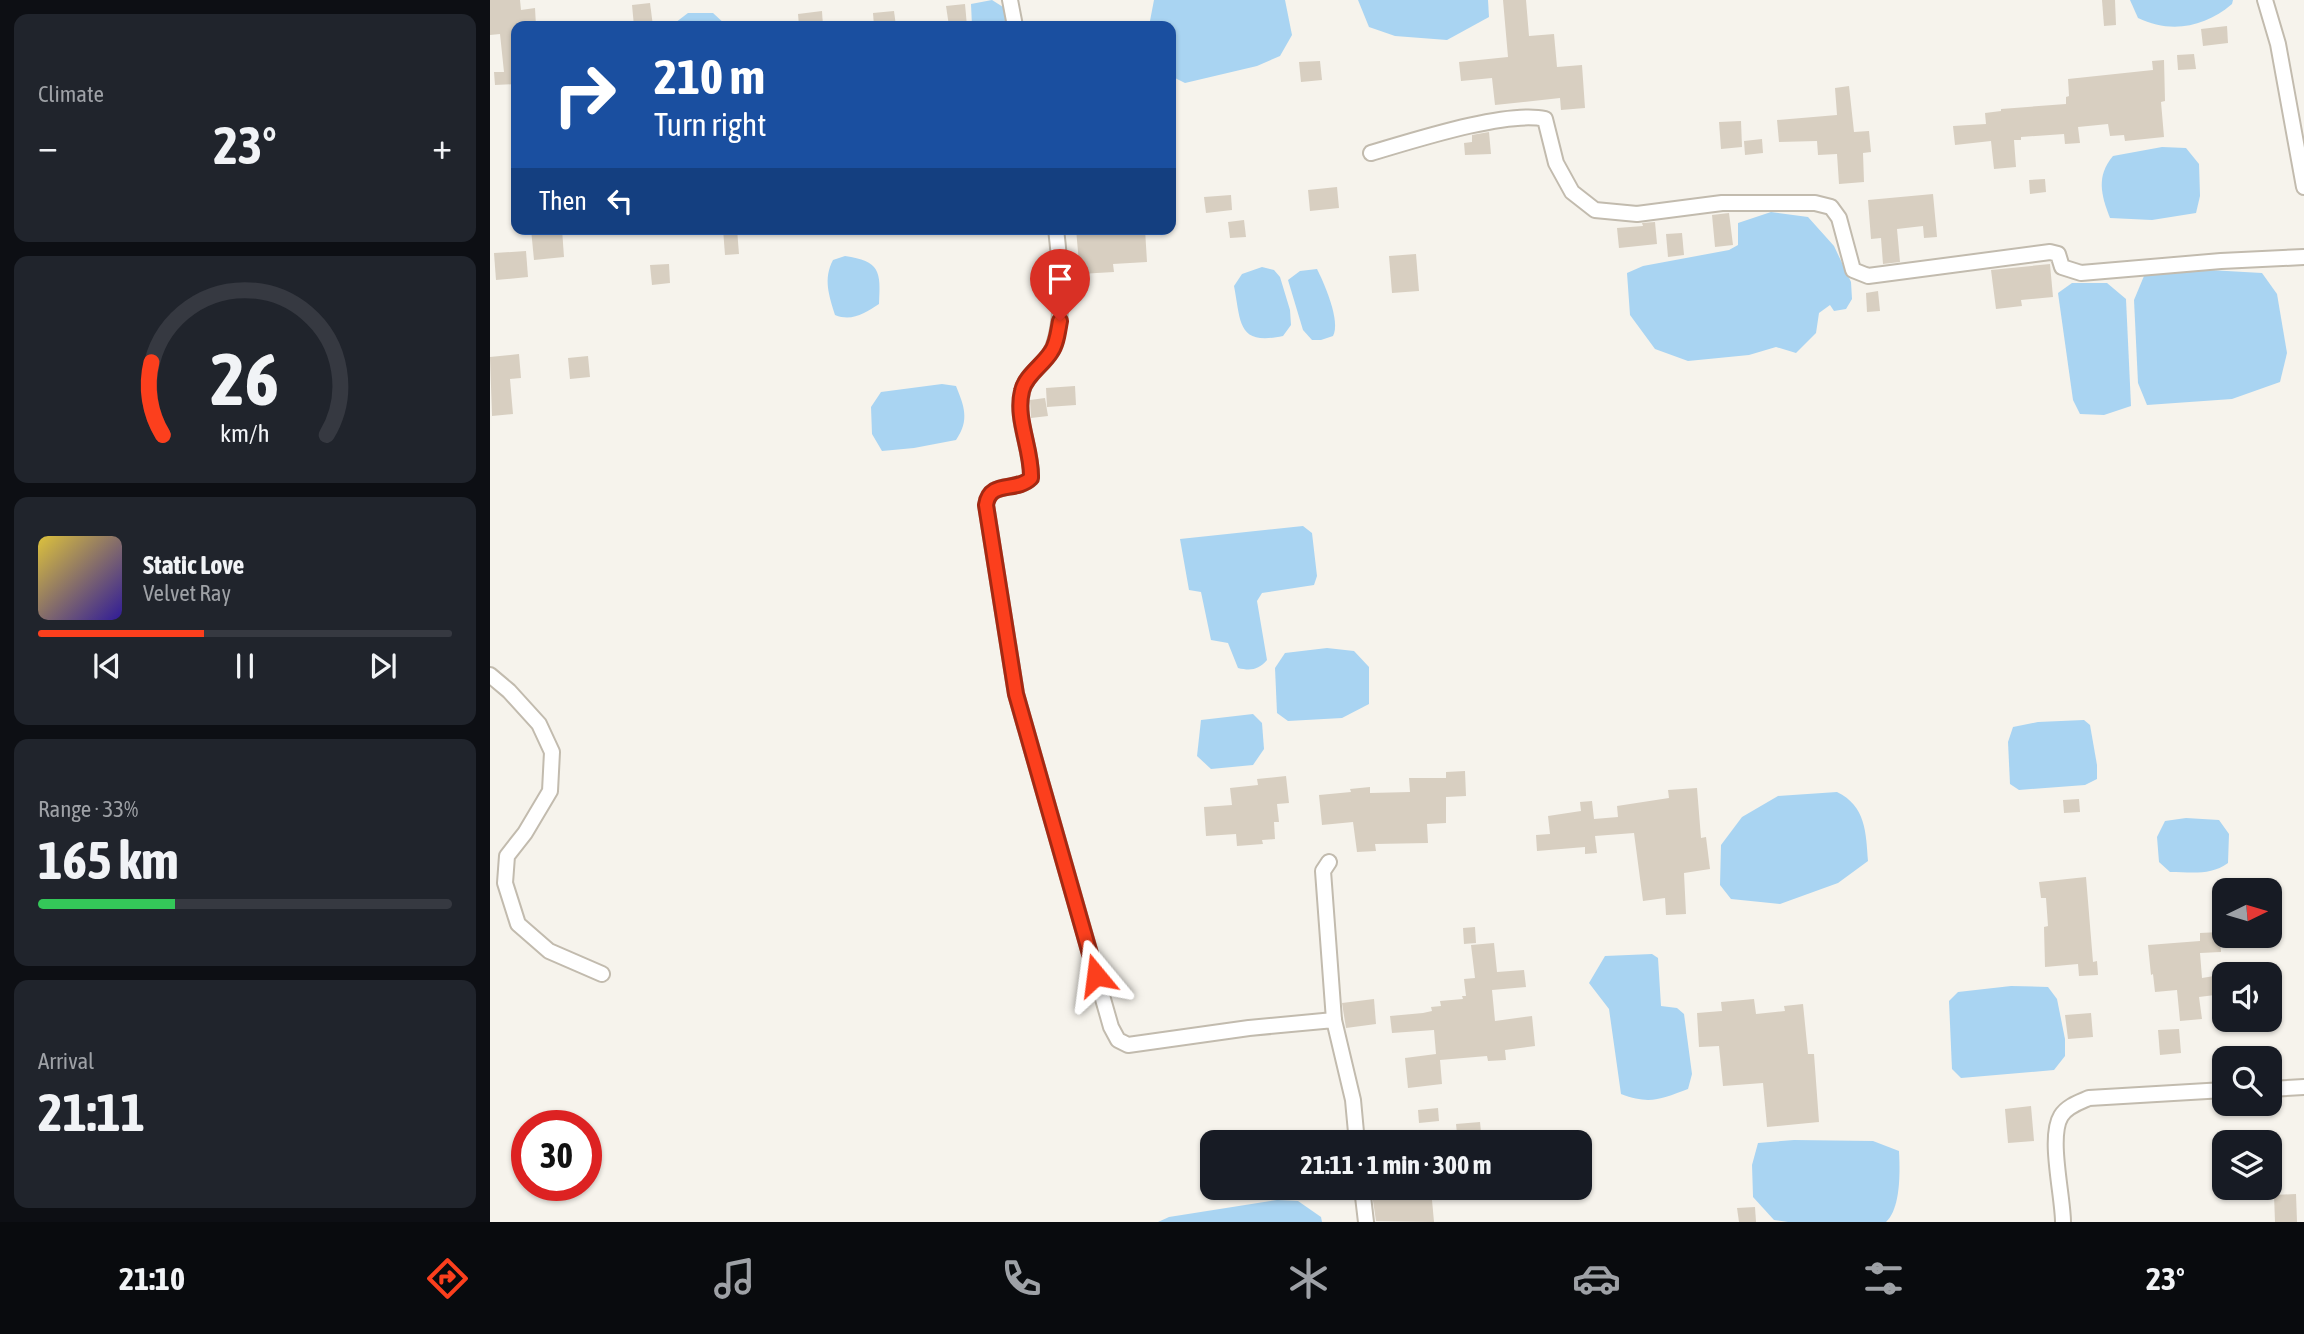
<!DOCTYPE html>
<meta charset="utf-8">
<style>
body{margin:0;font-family:"Asap Condensed",sans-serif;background:#20242c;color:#f1f3f6;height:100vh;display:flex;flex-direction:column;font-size:26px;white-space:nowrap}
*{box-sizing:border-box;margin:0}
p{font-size:23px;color:#9ea1a6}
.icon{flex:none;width:38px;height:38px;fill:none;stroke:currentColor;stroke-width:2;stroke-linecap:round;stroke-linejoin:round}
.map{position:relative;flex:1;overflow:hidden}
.drawer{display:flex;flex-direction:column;gap:14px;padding:14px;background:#0d0f14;width:490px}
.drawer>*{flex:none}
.hud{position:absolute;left:21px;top:21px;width:665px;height:214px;border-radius:14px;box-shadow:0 2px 5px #0004;background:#1a4fa0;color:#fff;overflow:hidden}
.needle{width:46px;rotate:85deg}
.buttons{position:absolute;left:1722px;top:878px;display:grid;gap:14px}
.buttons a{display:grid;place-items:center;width:70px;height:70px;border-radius:14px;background:#171b24;box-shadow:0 2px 5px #0004;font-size:35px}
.speed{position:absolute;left:21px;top:1110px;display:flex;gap:14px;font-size:35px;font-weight:700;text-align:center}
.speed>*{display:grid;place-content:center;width:91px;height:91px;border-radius:50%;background:#171b24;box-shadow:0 2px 5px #0004;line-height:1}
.speed .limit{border:10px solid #d22;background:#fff;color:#111}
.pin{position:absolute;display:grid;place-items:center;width:60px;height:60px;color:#fff;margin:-72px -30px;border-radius:50% 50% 50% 0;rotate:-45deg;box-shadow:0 0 7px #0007}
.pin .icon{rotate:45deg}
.me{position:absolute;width:77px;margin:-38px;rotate:344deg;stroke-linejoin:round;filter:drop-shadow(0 0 5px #0008)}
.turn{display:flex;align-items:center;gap:24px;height:147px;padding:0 28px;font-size:32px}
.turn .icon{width:91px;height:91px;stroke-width:2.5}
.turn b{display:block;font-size:49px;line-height:60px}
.then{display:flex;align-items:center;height:66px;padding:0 28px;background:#0003;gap:14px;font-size:26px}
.big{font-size:52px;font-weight:700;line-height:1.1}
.drawer .tile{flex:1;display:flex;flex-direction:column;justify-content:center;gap:10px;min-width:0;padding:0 24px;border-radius:14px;background:#20242c}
.drawer .dial{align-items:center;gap:0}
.dial svg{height:182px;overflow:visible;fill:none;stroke:#363941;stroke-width:7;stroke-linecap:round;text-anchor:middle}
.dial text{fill:#f1f3f6;stroke:none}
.song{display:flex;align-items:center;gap:21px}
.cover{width:84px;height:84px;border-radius:10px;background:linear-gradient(135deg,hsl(50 70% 55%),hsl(250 70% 35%))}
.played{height:7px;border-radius:4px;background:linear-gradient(90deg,#fc3f1d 40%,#363941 40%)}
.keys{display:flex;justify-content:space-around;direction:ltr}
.heat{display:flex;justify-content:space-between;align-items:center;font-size:38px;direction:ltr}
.charge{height:10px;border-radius:5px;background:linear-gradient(90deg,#34c759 33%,#363941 0)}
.trip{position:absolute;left:710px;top:1130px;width:392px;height:70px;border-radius:14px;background:#171b24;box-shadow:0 2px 5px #0004;font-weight:700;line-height:70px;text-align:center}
.tab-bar{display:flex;height:112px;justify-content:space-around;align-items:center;background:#090b0e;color:#9ea1a6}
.tab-bar .icon{width:49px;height:49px}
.tab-bar .current{color:#fc3f1d}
.tab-bar b{font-size:32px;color:#f1f3f6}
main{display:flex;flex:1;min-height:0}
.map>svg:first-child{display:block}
.water{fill:#a9d4f2}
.building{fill:#d8cfc1}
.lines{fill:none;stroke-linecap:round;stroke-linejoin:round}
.street-casing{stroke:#c2bbae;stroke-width:18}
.street{stroke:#fff;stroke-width:14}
.route-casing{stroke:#a42913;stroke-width:18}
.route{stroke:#fc3f1d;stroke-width:12}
</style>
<main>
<section class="drawer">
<div class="tile"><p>Climate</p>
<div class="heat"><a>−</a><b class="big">23°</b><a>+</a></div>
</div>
<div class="tile dial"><svg viewBox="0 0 100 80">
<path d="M14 69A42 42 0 1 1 86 69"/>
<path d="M14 69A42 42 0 0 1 9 37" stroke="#fc3f1d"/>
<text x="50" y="56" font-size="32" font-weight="700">26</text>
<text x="50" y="72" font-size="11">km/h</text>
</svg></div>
<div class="tile">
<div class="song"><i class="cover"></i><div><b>Static Love</b><p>Velvet Ray</p></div></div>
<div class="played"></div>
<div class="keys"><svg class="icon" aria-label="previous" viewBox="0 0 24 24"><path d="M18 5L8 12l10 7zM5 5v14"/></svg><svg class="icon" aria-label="pause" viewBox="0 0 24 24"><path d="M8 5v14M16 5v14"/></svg><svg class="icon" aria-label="next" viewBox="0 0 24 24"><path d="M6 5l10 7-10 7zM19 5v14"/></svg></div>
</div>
<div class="tile"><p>Range · 33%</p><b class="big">165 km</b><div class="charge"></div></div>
<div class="tile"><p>Arrival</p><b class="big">21:11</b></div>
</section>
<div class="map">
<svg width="1814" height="1222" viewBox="0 0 1814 1222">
<rect width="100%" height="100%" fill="#f6f3ec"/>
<!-- water -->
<g class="water">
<polygon points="502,0 513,7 517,26 482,26 481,4"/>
<polygon points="664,0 795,0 802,35 790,56 767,66 695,83 681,76 681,26 659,26"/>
<polygon points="868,0 998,0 999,17 957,40 905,36 879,27"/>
<path d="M1640,0H1743L1742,4C1715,27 1681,34 1648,18Z"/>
<polygon points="198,13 223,13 237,26 181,26"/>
<path d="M1672,147L1696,148L1709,164L1710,196L1706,213L1662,220L1620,218C1611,195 1606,176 1623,156Z"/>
<polygon points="1281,212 1318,217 1344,246 1361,282 1362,299 1356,309 1344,311 1340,305 1329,313 1326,333 1306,353 1286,347 1259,355 1198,361 1165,349 1140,315 1137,273 1153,266 1239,250 1248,245 1248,223"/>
<path d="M355,256C390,261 391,271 389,304C375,313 362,322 345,315C339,295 333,279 343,260Z"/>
<path d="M772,267L784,270L790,277L800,310L801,325L793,336C747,346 751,322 744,286L752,274Z"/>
<path d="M827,269C834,283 851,321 843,336L831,340H822L813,330L798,280L810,271Z"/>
<polygon points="1719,270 1772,273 1787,294 1797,353 1790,382 1742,399 1657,405 1648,383 1644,300 1654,276"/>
<polygon points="1582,283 1617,283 1636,299 1641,406 1614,415 1590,414 1583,400 1568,293"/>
<path d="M452,384L466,386C474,406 480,420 466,440L424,448L392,451L382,434L381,407L391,392Z"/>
<path d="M813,526L822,533L827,576L824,585L772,593L767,601L777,660C768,670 761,671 748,668L738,643L721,640L711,592L699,590L690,539Z"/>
<polygon points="837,648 864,651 879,667 879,704 852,718 798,721 787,713 785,668 795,653"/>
<polygon points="763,714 772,723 774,749 763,765 721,769 707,756 711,720"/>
<polygon points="1594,720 1600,725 1607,765 1607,779 1595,785 1529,790 1520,784 1518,742 1523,727 1548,722"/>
<path d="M1347,792C1376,806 1376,833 1378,861L1348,883L1290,904L1241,899L1230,885L1231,845L1252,817L1288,796Z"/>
<path d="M1696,818L1729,820L1739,834L1738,863C1720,876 1701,872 1680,872L1669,862L1667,837L1675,821Z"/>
<path d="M1162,954L1168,958L1171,1006L1187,1008L1194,1014L1202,1074L1198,1089C1171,1099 1160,1105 1131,1094L1119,1009L1099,983L1115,956Z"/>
<polygon points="1521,986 1558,987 1567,999 1575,1039 1575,1056 1564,1070 1471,1078 1462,1069 1459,1001 1468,992"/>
<path d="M1304,1140L1383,1141L1409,1151C1410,1171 1411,1208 1396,1222H1298L1284,1220L1263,1197L1262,1165L1268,1143Z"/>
<polygon points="787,1200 808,1201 831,1217 832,1222 668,1222 679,1217"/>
</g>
<!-- building -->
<g class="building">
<polygon points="0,0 30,0 31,10 45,8 46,26 26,26 26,84 5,85 4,72 14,72 10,34 0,35"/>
<polygon points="1013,0 1036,0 1039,36 1064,34 1067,67 1092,65 1095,108 1071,110 1070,98 1005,105 1002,78 971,81 969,62 1018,57"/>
<polygon points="1612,0 1625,0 1626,25 1614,26"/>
<polygon points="160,3 163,26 144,26 142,5"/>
<polygon points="475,4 477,26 459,26 456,6"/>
<polygon points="332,11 333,26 309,26 308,14"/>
<polygon points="404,11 406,26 384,26 383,13"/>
<polygon points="1737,26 1738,43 1713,46 1711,29"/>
<polygon points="1704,54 1706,69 1688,70 1687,55"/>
<polygon points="1674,60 1675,101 1671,102 1674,137 1635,141 1634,135 1620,136 1618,124 1588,127 1590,143 1575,144 1574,134 1531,137 1531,140 1524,140 1526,167 1504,169 1501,141 1465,145 1463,126 1496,124 1495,113 1511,111 1511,109 1576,104 1576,97 1579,96 1578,79 1663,70 1662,61"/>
<polygon points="830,61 832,80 811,82 809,62"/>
<polygon points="1359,86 1364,132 1379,131 1381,152 1373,153 1374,182 1349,184 1347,154 1328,155 1327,141 1289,142 1287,120 1347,115 1345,88"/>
<polygon points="1251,121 1252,147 1231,149 1229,122"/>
<polygon points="999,132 1001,154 975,155 974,143 982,142 982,135"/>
<polygon points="1272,139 1273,153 1255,155 1254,141"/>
<polygon points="1555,179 1556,192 1540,194 1539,180"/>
<polygon points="847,187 849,208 820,211 818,190"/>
<polygon points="1443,194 1447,237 1434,238 1433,226 1407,229 1410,262 1393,264 1391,238 1381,239 1378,200"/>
<polygon points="741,195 742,210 716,213 714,197"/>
<polygon points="1239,213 1243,245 1225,247 1222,215"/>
<polygon points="754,220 756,237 740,238 738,222"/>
<polygon points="1165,222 1167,244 1129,248 1127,228 1153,226 1152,223"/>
<polygon points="41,229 72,229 74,257 44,260"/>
<polygon points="233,229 247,229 249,254 235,255"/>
<polygon points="586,229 655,229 657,262 623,264 624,272 590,274"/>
<polygon points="1192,233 1194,255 1178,257 1176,234"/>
<polygon points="36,251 38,277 6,280 4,253"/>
<polygon points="926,254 929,291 902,293 899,256"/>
<polygon points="179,264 180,283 162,285 160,265"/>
<polygon points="1560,264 1563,297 1531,300 1532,306 1506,309 1501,270"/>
<polygon points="1388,291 1390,311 1377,312 1376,293"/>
<polygon points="29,354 31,378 20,379 23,414 2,416 0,357"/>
<polygon points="98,356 100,377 80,379 78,358"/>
<polygon points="585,386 586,405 557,407 556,388"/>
<polygon points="555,398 558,416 541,418 540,400"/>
<polygon points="975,771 976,796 956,797 956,823 937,824 938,843 885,844 886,851 867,852 863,822 832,825 829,795 861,792 860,789 880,787 880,793 920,792 919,778 956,778 956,772"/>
<polygon points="796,776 799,803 787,804 789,822 784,822 785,839 772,840 773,844 747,846 746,834 716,836 714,807 742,805 740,788 768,785 767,779"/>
<polygon points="1207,788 1211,838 1216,837 1220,869 1194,873 1196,914 1176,915 1175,898 1153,901 1144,833 1105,836 1107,853 1095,854 1095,847 1047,851 1046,835 1060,834 1058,816 1091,811 1090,802 1102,801 1104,819 1128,817 1127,806 1179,798 1178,790"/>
<polygon points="1589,799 1590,812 1574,813 1573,800"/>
<polygon points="1596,877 1603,962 1607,961 1608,975 1589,976 1588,964 1555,967 1554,927 1558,926 1556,898 1551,898 1549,882"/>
<polygon points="985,927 986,943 974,944 973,928"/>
<polygon points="1730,932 1731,952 1710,953 1712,978 1730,975 1733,994 1709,997 1712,1019 1690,1021 1687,990 1665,992 1663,974 1661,975 1658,945 1710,941 1710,933"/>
<polygon points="1004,943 1007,972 1034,970 1036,987 1002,990 1005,1021 1042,1016 1045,1046 1015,1050 1016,1060 998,1061 997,1056 950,1060 952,1084 918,1088 915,1058 946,1054 944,1030 902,1033 900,1016 933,1013 942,1011 941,1007 951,1006 950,1001 973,999 972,996 976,996 974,979 985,978 981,945"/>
<polygon points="884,999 886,1024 856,1028 852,1003"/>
<polygon points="1264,999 1266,1014 1295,1011 1294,1006 1313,1004 1318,1054 1324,1054 1329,1122 1277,1127 1273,1083 1233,1086 1229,1046 1209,1047 1207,1013 1232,1011 1231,1002"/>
<polygon points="1601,1013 1603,1037 1578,1039 1575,1015"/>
<polygon points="1689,1029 1691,1053 1670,1055 1668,1030"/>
<polygon points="1541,1106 1544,1141 1518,1143 1515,1109"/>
<polygon points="948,1108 949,1121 929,1123 928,1110"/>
<polygon points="990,1122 992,1143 968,1143 966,1124"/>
<polygon points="941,1189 944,1222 886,1221 882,1194"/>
<polygon points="1806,1194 1807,1222 1785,1222 1784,1195"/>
<polygon points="1265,1207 1266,1222 1249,1222 1247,1208"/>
</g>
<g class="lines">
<defs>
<g id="street">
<polyline points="520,0 525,26"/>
<polyline points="1775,0 1788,44 1814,187"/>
<path d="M881,153C922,141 1017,110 1055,119L1066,163L1082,192L1105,210L1147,214L1232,203H1325L1341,207L1349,218L1363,270L1378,276L1560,252L1568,254L1572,267L1591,273L1731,261L1814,257"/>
<path d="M566,229C570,262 575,318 563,348C557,364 535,374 532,392C525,420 542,449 541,478C526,493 500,479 496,505L526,694L621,1027L628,1040L638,1045L759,1028L844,1020L863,1100L867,1143"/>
<polyline points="0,675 19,691 49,724 62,752 60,791 35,833 17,856 15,883 28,924 59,951 112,974"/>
<polyline points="839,862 833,871 844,1020"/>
<polyline points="1780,1089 1814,1087"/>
<polyline points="872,1188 876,1222"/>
<path d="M1573,1222C1573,1196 1558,1137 1571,1116C1577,1106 1590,1102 1599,1098L1734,1090"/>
</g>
</defs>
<!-- street casing -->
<use href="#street" class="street-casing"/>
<!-- street -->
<use href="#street" class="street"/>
</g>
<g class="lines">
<defs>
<path id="route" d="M570,321C568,331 567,344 561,352C553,365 535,376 532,391C525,419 542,449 541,478C526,493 500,479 496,505L526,694L606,975"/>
</defs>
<!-- route casing -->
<use href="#route" class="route-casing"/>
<!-- route -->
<use href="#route" class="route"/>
</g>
</svg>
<div class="buttons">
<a><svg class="needle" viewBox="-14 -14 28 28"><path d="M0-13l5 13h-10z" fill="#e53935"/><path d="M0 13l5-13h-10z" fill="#9ea1a6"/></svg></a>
<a><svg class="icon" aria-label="sound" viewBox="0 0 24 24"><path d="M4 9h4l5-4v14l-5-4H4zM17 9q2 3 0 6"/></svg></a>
<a><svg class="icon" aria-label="search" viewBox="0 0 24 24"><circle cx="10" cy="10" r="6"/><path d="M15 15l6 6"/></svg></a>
<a><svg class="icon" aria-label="layers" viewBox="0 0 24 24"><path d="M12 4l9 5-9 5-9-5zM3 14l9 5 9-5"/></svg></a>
</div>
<div class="speed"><div class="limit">30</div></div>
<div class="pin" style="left:570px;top:321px;background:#d93025"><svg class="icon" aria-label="arrive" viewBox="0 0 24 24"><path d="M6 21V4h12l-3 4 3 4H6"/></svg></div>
<svg class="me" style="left:606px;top:975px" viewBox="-20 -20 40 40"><path d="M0-17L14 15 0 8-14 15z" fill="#fc3f1d" stroke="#fff" stroke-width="4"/></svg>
<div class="trip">21:11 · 1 min · 300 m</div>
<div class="hud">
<div class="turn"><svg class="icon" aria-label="right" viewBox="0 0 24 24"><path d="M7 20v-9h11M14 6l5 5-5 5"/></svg><div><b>210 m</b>Turn right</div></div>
<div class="then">Then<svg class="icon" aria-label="left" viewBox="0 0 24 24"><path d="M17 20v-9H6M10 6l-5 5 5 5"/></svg></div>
</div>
</div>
</main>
<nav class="tab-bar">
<b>21:10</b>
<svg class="icon current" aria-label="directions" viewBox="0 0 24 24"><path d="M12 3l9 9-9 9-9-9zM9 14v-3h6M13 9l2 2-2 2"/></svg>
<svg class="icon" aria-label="music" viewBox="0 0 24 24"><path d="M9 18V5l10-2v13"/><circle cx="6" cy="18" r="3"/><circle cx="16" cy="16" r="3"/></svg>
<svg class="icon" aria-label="phone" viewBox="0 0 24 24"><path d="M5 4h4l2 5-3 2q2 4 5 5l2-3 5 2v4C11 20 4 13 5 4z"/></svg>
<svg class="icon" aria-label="climate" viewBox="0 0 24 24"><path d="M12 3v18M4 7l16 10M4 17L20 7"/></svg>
<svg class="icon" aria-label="car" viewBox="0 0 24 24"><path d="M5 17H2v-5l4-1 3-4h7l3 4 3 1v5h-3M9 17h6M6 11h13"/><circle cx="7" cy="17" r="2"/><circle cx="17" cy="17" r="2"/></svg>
<svg class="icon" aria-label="filters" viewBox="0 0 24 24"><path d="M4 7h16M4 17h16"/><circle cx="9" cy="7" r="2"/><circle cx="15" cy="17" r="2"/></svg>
<b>23°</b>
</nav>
